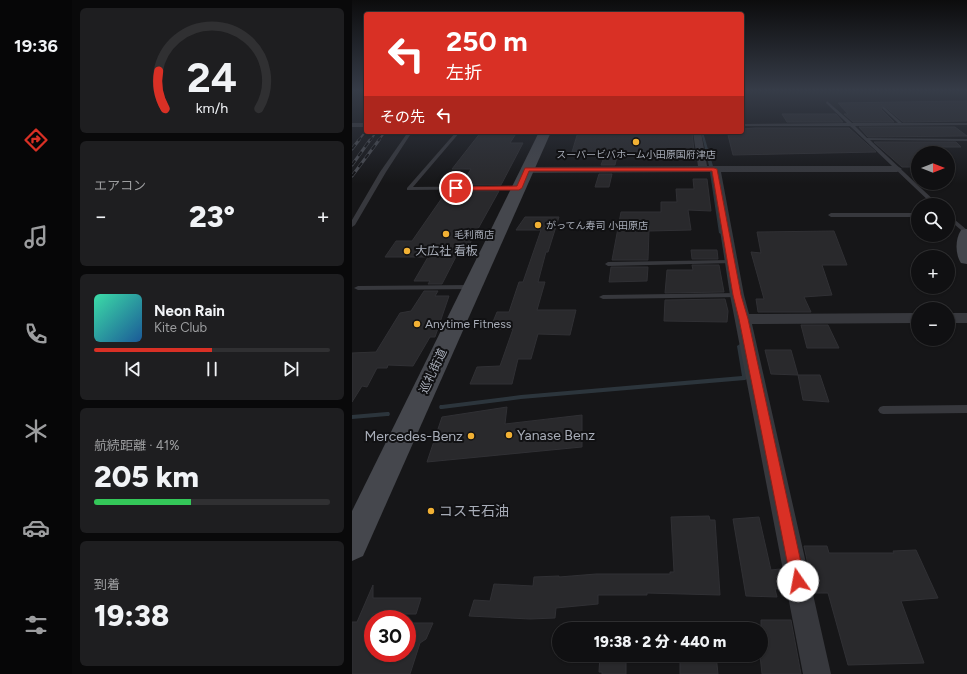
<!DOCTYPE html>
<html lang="ja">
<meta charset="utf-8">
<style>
body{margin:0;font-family:Figtree,"Noto Sans JP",sans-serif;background:#1e1e20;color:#f1f3f6;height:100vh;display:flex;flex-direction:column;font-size:15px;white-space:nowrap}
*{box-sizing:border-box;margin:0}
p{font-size:13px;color:#9c9d9f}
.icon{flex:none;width:22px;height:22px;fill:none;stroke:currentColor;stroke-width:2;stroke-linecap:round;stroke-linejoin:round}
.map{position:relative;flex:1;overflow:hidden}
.details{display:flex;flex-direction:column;gap:8px;padding:8px;background:#09090a;width:280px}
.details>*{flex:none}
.banner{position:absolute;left:12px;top:12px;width:380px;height:122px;border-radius:4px;box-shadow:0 1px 3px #0004,0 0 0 1px #303032;background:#d93025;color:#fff;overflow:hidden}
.needle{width:26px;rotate:90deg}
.fabs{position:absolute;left:559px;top:146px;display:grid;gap:8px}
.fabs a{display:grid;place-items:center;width:44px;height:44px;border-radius:50%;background:#101012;box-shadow:0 1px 3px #0004,0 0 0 1px #303032;font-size:20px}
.speed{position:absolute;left:12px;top:610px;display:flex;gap:8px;font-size:20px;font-weight:700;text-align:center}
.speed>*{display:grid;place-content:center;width:52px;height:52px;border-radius:50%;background:#101012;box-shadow:0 1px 3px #0004,0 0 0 1px #303032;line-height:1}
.speed .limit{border:6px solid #d22;background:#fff;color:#111}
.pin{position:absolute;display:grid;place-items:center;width:34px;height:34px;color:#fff;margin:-17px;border:2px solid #fff;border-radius:50%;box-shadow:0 1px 4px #0007}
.me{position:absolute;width:44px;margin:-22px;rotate:348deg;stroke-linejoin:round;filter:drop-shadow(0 0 3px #0008)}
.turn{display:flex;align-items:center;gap:14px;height:84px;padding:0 16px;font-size:18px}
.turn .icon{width:52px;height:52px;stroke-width:2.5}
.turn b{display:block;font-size:28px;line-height:34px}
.then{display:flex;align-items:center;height:38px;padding:0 16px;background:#0003;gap:8px;font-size:15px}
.big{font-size:30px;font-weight:800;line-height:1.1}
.details .widget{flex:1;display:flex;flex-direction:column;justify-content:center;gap:6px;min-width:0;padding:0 14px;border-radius:6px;background:#1e1e20}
.details .dial{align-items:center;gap:0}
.dial svg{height:104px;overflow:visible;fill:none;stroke:#303032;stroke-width:7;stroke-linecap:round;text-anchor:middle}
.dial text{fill:#f1f3f6;stroke:none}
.song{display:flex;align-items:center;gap:12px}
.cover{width:48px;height:48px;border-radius:6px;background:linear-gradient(135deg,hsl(160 70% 55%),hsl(210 70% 35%))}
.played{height:4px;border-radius:2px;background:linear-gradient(90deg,#d93025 50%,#303032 50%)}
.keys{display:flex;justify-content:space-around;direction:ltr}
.heat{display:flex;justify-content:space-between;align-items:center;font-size:22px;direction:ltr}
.charge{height:6px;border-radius:3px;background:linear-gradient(90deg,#34c759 41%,#303032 0)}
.trip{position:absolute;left:200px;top:622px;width:216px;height:40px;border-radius:20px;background:#101012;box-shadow:0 1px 3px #0004,0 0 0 1px #303032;font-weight:800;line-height:40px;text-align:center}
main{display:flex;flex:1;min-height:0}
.dock{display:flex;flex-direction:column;width:72px;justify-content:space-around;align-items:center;background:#060607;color:#9c9d9f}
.dock .icon{width:28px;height:28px}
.dock .active{color:#d93025}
.dock b{font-size:18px;color:#f1f3f6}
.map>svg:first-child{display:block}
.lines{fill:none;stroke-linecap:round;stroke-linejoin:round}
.stream{fill:#2c353c;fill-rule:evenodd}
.building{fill:#29292c;stroke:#303034}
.lane{fill:#37383d;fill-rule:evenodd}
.street{fill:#37383d;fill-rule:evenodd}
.secondary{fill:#45474d;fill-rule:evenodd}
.rail-far1-casing{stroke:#4a4c52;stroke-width:2}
.rail-casing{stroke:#4a4c52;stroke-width:3}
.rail-far1{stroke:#111113;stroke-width:1.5;stroke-dasharray:4.5;stroke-linecap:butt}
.rail{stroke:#111113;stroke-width:2;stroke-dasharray:5.5;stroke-linecap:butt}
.route{fill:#d93025;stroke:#8d1f18}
.poi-dot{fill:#f2b134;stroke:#111113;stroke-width:1.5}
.labels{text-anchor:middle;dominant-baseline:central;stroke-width:4;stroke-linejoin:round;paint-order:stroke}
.far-poi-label{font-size:10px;fill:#a8adb8;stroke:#111113;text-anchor:start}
.poi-label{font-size:12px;fill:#a8adb8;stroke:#111113;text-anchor:start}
.street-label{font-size:12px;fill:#a8adb8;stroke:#111113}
.near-poi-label{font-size:14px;fill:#a8adb8;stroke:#111113;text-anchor:start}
</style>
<main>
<nav class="dock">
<b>19:36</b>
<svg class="icon active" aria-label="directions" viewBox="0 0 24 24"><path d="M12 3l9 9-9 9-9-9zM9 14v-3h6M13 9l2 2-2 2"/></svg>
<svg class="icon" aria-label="music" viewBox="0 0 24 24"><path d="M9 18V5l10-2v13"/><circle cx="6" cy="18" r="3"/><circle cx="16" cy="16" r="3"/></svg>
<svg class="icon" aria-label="phone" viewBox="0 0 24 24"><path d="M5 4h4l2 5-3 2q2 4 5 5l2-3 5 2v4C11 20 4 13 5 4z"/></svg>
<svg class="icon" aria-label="climate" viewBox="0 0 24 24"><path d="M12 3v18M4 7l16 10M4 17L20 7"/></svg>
<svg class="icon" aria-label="car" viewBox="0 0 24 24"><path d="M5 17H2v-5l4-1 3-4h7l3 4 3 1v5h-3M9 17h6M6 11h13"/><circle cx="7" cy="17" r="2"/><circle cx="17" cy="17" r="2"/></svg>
<svg class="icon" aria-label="filters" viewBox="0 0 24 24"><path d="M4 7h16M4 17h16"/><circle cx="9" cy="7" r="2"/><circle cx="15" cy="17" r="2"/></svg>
</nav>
<section class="details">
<div class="widget dial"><svg viewBox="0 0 100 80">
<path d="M14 69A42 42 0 1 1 86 69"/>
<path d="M14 69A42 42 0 0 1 9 40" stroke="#d93025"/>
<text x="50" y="56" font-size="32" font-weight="700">24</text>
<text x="50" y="72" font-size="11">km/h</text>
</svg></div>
<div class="widget"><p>エアコン</p>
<div class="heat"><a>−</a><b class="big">23°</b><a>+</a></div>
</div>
<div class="widget">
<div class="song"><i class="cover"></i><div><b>Neon Rain</b><p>Kite Club</p></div></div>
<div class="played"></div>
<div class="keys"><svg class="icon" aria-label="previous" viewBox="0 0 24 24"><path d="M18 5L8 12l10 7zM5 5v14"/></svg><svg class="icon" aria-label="pause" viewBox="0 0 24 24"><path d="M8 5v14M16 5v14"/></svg><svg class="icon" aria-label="next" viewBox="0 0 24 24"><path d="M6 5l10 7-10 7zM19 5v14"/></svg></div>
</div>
<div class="widget"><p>航続距離 · 41%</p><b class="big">205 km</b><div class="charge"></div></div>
<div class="widget"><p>到着</p><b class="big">19:38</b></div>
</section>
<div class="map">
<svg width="615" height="674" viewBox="0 0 615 674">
<rect width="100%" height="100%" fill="#161618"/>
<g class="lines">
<!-- stream -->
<g class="stream">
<polygon points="349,132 351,132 361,166 371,233 369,234 367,233 357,166"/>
<polygon points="388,344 391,346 396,378 395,379 393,380 169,399 90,409 88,409 87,407 88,405 90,405 169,395 390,376 385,346"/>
<polygon points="35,412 37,412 38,414 37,416 35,416 0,419 0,415"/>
</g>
</g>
<!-- building -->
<g class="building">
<polygon points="615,101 615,121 551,122 531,105 529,109 542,122 501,122 492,114 496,114 486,103"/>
<polygon points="430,114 484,114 491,122 435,122"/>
<polygon points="507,127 603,127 615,136 516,137"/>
<polygon points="403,128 497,128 524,152 381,155 376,135 388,135 387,132 390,132 390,129"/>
<polygon points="129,132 165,132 158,143 171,143 149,185 109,185 119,169 100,169"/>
<polygon points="226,132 340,132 342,151 266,152 263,165 249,165 254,152 220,152"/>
<polygon points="522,142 604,142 609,147 584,147 591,153 566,153 566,167 550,167"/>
<polygon points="247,174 260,174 257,187 243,187"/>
<polygon points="341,179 355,179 359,211 336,210 339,230 297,231 296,260 260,260 269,212 309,212 309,202 325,202 324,189 342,189"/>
<polygon points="105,191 147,191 117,245 110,245 90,284 76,284 78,281 62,281 76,257 33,257 44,241 60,241 92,195 103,195"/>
<polygon points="173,217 207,217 196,252 194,252 186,282 193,282 185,310 224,310 218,335 186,334 179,359 166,359 160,384 118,384 125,367 148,366 161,329 138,329 145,312 157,312 167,282 171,282 189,230 164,230"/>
<polygon points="482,231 495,265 470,265 480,295 452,297 459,312 406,312 404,299 412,299 399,252 409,253 405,232"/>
<polygon points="339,250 365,250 366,259 340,259"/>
<polygon points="340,265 367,265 372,292 313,293 315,270 341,270"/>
<polygon points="259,267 296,267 295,281 257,282"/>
<polygon points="72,291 86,291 83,296 97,296 83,337 78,337 61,366 36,365 35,368 25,368 15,387 10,386 0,402 0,353 24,352 48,313 59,311"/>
<polygon points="373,299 376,311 375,322 312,321 313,300"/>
<polygon points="449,325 476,325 487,348 455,348"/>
<polygon points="413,350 439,350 446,375 419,374"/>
<polygon points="446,375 468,375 477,402 451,400"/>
<polygon points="155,407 153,424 230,415 230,447 75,462 90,417"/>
<polygon points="357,516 358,520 363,520 368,595 295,593 295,595 246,595 246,604 204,608 203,618 178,619 117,616 122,600 138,601 142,584 181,586 182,577 207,576 207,577 244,574 318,574 318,572 322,572 319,517"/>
<polygon points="407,517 419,570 428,569 431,588 423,589 425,597 394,596 381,519"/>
<polygon points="452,546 475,546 477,553 542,553 541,551 564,550 586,598 549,601 572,663 496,665 476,593 462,593"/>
<polygon points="21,585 21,598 69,598 64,614 21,614 21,653 55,653 55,623 81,623 74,639 68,643 58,674 0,674 0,622 5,622"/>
<polygon points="409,620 439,620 449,674 410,674 408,655 409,655"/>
<polygon points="248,655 274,655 274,674 250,674 250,672 247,672"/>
<polygon points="328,655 364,655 366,674 328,674"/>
</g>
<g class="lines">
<!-- lane -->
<g class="lane">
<polygon points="475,101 500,123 546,123 530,108 531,106 550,123 615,123 615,125 503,126 515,138 615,139 615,141 518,140 587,205 581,205 498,126 390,126 390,124 495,123 474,103"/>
<polygon points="56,132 60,132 34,172 3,225 0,227 0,220 28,172"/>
<polygon points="104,132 108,132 61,187 167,186 170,188 169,189 55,190 55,188"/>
<polygon points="566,213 566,217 479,217 476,215 479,213"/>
<polygon points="596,214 615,230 615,235 596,219"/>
<polygon points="379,260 381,261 381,263 256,266 253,264 256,262"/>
<polygon points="120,285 123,285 124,287 123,289 6,290 2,288 6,286"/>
<polygon points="385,293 389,295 388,297 251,299 247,297 251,295"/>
<polygon points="615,405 615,413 531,414 528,413 526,410 528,407 531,406"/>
</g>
<!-- street -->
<g class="street">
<rect x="0" y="123" width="14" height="4"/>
<polygon points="341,132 349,132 355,166 545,166 550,169 545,172 369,172 392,295 397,314 566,313 566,323 400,324 479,674 451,674 378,295 359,172 175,173 170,170 175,167 346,166"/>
<rect x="596" y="313" width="19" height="10"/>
</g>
<!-- secondary -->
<g class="secondary">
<polygon points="187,132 199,132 11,556 0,561 0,511"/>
<path d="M615,229V264L609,263C603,254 603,239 609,230Z"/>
</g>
<defs>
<g id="rail-far1">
<polyline points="6,141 14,131"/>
<polyline points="18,141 24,132"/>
<polyline points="26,141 33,132"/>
</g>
<g id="rail">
<polyline points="0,149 7,140"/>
<polyline points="0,165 18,140"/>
<polyline points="0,176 27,140"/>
</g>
</defs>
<!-- rail-far1 casing -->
<use href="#rail-far1" class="rail-far1-casing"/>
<!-- rail casing -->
<use href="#rail" class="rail-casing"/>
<!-- rail-far1 -->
<use href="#rail-far1" class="rail-far1"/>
<!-- rail -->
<use href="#rail" class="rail"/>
</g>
<!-- sky -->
<linearGradient id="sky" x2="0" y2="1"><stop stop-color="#0c0c0d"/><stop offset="0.49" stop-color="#363c48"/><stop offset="1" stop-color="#363c48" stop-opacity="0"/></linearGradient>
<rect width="615" height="184" fill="url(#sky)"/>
<!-- route -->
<polygon class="route" points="173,168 362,168 365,169 389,295 396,319 453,581 451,586 446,588 441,586 439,581 387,319 381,295 360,171 177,171 170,188 167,190 104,190 101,188 104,187 165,186"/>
<!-- markers -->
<g class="poi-dot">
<circle cx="284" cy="142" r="4"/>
<circle cx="186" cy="225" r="4"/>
<circle cx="94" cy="234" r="4"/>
<circle cx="55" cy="251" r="4"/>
<circle cx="65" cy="324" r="4"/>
<circle cx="157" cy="435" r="4"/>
<circle cx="119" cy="436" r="4"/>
<circle cx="79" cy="511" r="4"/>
</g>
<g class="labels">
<!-- far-poi labels -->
<g class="far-poi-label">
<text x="284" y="154" text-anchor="middle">スーパービバホーム小田原国府津店</text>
<text x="194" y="225">がってん寿司 小田原店</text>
<text x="102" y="234">毛利商店</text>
</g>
<!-- poi labels -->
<g class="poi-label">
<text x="63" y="251">大広社 看板</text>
<text x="73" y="324">Anytime Fitness</text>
</g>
<!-- street labels -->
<g class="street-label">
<text transform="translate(81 371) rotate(-65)">巡礼街道</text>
</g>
<!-- near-poi labels -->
<g class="near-poi-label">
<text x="165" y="435">Yanase Benz</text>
<text x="111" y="436" text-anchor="end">Mercedes-Benz</text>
<text x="87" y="511">コスモ石油</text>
</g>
</g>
</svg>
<div class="fabs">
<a><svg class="needle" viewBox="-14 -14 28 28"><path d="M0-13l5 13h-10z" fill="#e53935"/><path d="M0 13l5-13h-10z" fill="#9c9d9f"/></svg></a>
<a><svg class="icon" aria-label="search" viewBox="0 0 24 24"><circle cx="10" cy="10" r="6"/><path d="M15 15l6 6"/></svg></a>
<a>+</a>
<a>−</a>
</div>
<div class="speed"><div class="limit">30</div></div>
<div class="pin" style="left:104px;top:188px;background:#d93025"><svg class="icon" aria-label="arrive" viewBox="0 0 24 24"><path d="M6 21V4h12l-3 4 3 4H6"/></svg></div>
<svg class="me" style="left:446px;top:581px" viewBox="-20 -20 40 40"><circle r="19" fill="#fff"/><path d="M0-13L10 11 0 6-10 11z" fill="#d93025"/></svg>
<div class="trip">19:38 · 2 分 · 440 m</div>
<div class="banner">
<div class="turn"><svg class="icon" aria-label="left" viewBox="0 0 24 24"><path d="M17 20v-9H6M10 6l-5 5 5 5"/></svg><div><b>250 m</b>左折</div></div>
<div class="then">その先<svg class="icon" aria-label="left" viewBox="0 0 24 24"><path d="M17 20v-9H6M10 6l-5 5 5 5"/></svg></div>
</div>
</div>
</main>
